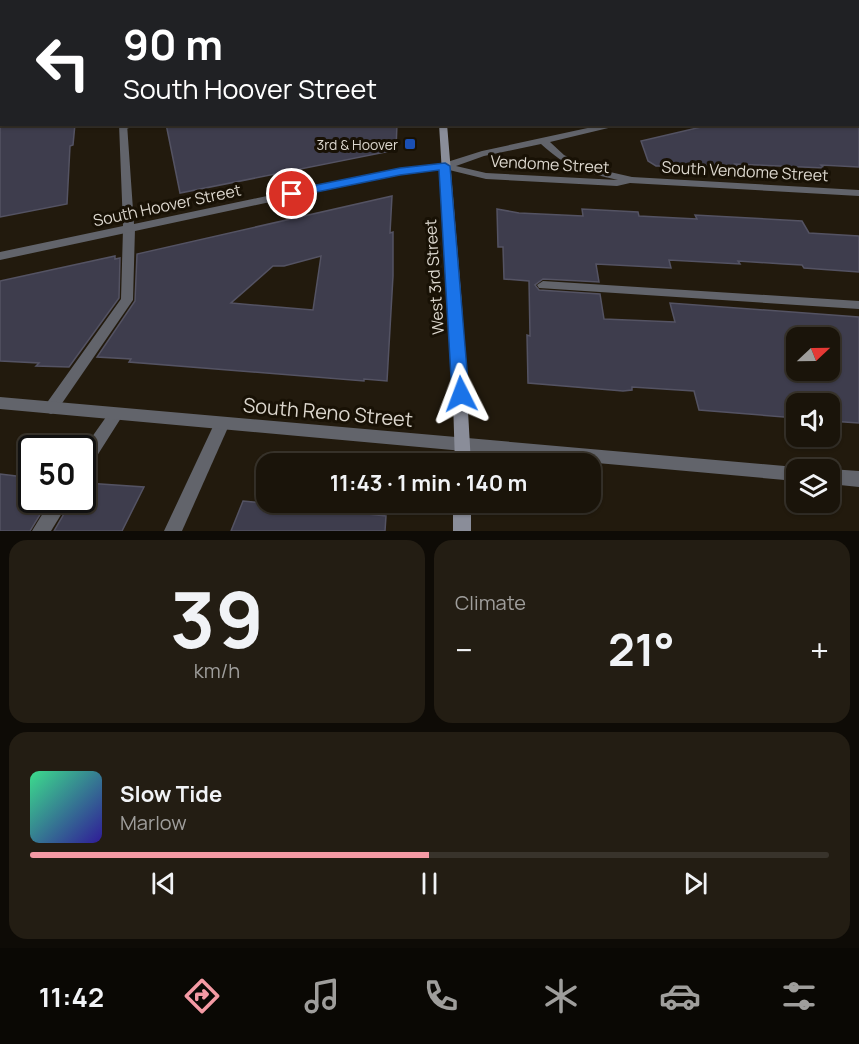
<!DOCTYPE html>
<meta charset="utf-8">
<style>
body{margin:0;font-family:Manrope,sans-serif;background:#231d13;color:#f1f3f6;height:100vh;display:flex;flex-direction:column;font-size:22px;white-space:nowrap}
*{box-sizing:border-box;margin:0}
p{font-size:20px;color:#9f9e9c}
.icon{flex:none;width:33px;height:33px;fill:none;stroke:currentColor;stroke-width:2;stroke-linecap:round;stroke-linejoin:round}
.map{position:relative;height:531px;overflow:hidden}
.side{display:flex;flex-direction:column;gap:9px;padding:9px;background:#0e0b06;flex:1}
.side>*{flex:none}
.banner{position:absolute;left:0px;top:0px;width:860px;height:126px;box-shadow:0 2px 4px #0004,0 0 0 2px #38332b;background:#202124;color:#fff;overflow:hidden}
.needle{width:39px;rotate:68deg}
.tools{position:absolute;left:786px;top:327px;display:grid;gap:12px}
.tools a{display:grid;place-items:center;width:54px;height:54px;border-radius:12px;background:#1a140a;box-shadow:0 2px 4px #0004,0 0 0 2px #38332b;font-size:30px}
.speed{position:absolute;left:18px;top:435px;display:flex;gap:12px;font-size:30px;font-weight:700;text-align:center}
.speed>*{display:grid;place-content:center;width:78px;height:78px;border-radius:50%;background:#1a140a;box-shadow:0 2px 4px #0004,0 0 0 2px #38332b;line-height:1}
.speed .limit{border:3px solid #111;border-radius:9px;background:#fff;color:#111}
.pin{position:absolute;display:grid;place-items:center;width:51px;height:51px;color:#fff;margin:-26px;border:3px solid #fff;border-radius:50%;box-shadow:0 2px 6px #0007}
.me{position:absolute;width:66px;margin:-33px;rotate:357deg;stroke-linejoin:round;filter:drop-shadow(0 0 4px #0008)}
.turn{display:flex;align-items:center;gap:21px;height:126px;padding:0 24px;font-size:27px}
.turn .icon{width:78px;height:78px;stroke-width:2.5}
.turn b{display:block;font-size:42px;line-height:51px}
.big{font-size:45px;font-weight:700;line-height:1.1}
.side .card{flex:1;display:flex;flex-direction:column;justify-content:center;gap:9px;min-width:0;padding:0 21px;border-radius:18px;background:#231d13}
.side .dial{align-items:center;gap:0}
.dial b{font-size:78px;line-height:1}
.song{display:flex;align-items:center;gap:18px}
.cover{width:72px;height:72px;border-radius:9px;background:linear-gradient(135deg,hsl(150 70% 55%),hsl(250 70% 35%))}
.played{height:6px;border-radius:3px;background:linear-gradient(90deg,#f49aa4 50%,#38332b 50%)}
.keys{display:flex;justify-content:space-around;direction:ltr}
.heat{display:flex;justify-content:space-between;align-items:center;font-size:33px;direction:ltr}
.side .tiles{flex:1;display:grid;gap:9px;grid-template-columns:1fr 1fr}
.card:last-child{grid-column:span 2}
.trip{position:absolute;left:256px;top:453px;width:345px;height:60px;border-radius:18px;background:#1a140a;box-shadow:0 2px 4px #0004,0 0 0 2px #38332b;font-weight:700;line-height:60px;text-align:center}
.tabs{display:flex;height:96px;justify-content:space-around;align-items:center;background:#0a0804;color:#9f9e9c}
.tabs .icon{width:42px;height:42px}
.tabs .on{color:#f49aa4}
.tabs b{font-size:27px;color:#f1f3f6}
.map>svg:first-child{display:block}
.building{fill:#3e3d4d;stroke:#545363;stroke-width:1.5;fill-rule:evenodd}
.lines{fill:none;stroke-linecap:round;stroke-linejoin:round}
.service{fill:#62646b;fill-rule:evenodd}
.minor{fill:#62646b;fill-rule:evenodd}
.secondary{fill:#8a8d99;fill-rule:evenodd}
.route{fill:#1a73e8;stroke:#114b97;stroke-width:1.5}
.transit-dot{fill:#1a4fb4;stroke:#181105;stroke-width:2}
.labels{text-anchor:middle;dominant-baseline:central;stroke-width:6;stroke-linejoin:round;paint-order:stroke}
.far-poi-label{font-size:14px;fill:#dcd7ce;stroke:#181105;text-anchor:end}
.street-label{font-size:16px;fill:#dcd7ce;stroke:#181105}
.near-street-label{font-size:20px;fill:#dcd7ce;stroke:#181105}
</style>
<div class="map">
<svg width="859" height="531" viewBox="0 0 859 531">
<rect width="100%" height="100%" fill="#221a0d"/>
<!-- building -->
<g class="building">
<polygon points="0,124 75,124 73,145 70,146 67,204 0,217"/>
<polygon points="166,124 397,124 396,150 180,193"/>
<polygon points="714,124 859,124 859,167 821,165 824,168 735,164 738,167 677,164 673,166 656,166 648,161 641,141"/>
<path d="M392,196L390,233L393,232V276L387,381L364,379V381L129,362L131,359L97,357L135,301L137,254ZM321,256L313,310L231,303L273,266H284Z"/>
<path d="M497,209L519,213L583,216L582,209L638,212L639,216L697,219L695,215L802,221L809,233L859,236V272L804,268L802,265L784,264L738,261L740,264L669,260L671,268L596,264L599,282L543,279L535,285L539,290L600,294L604,319L675,322L670,303L859,317V423L830,421V404H796V418L699,410L694,391L632,387V390L623,391L528,383L527,335L530,336L529,281L504,279L503,247H498ZM796,338H830V370H796Z"/>
<polygon points="115,256 115,259 120,258 119,298 69,367 36,366 39,363 0,361 0,281"/>
<polygon points="0,474 32,478 32,500 49,500 30,531 0,531"/>
<polygon points="86,483 144,487 122,531 54,531 72,500 82,500 82,489"/>
<polygon points="243,501 386,516 385,531 231,531"/>
</g>
<g class="lines">
<!-- service -->
<g class="service">
<polygon points="122,124 141,124 123,130 119,127"/>
<polygon points="129,226 135,229 133,300 56,412 51,414 46,412 43,408 46,404 121,299 123,229"/>
<polygon points="543,281 859,301 859,309 539,288 537,285"/>
<polygon points="116,408 121,410 124,414 121,418 88,470 82,472 82,451 111,410"/>
<polygon points="222,417 227,418 230,423 182,531 164,531 217,418"/>
<polygon points="51,500 70,500 51,531 32,531"/>
</g>
<!-- minor -->
<g class="minor">
<rect x="108" y="0" width="6" height="2"/>
<polygon points="512,0 524,0 508,2"/>
<polygon points="776,0 786,2 777,2"/>
<rect x="858" y="29" width="1" height="4"/>
<rect x="0" y="71" width="2" height="4"/>
<rect x="858" y="71" width="1" height="4"/>
<path d="M119,124H127L134,224L386,171L444,163L482,151L606,124H625L550,142L564,155L588,167L632,177L859,190V196L630,183L617,186L486,179L445,169L386,177L0,260V252L123,226ZM541,144C567,168 584,172 618,180L486,173L456,166L484,156Z"/>
<polygon points="0,397 796,467 802,470 796,470 796,481 0,409"/>
<polygon points="830,469 859,471 859,487 830,484"/>
</g>
<!-- secondary -->
<g class="secondary">
<polygon points="418,0 424,0 426,2 419,2"/>
<polygon points="439,124 447,124 462,305 471,464 455,464 450,305"/>
<rect x="453" y="502" width="18" height="29"/>
</g>
</g>
<!-- route -->
<polygon class="route" points="445,163 450,166 469,394 467,398 461,400 455,398 452,394 439,170 400,175 292,197 286,194 292,190 400,168"/>
<!-- markers -->
<rect class="transit-dot" x="404" y="138" width="12" height="12" rx="3"/>
<g class="labels">
<!-- far-poi labels -->
<g class="far-poi-label">
<text x="398" y="144">3rd &amp; Hoover</text>
</g>
<!-- street labels -->
<g class="street-label">
<text transform="translate(550 164) rotate(3)">Vendome Street</text>
<text transform="translate(745 171) rotate(3)">South Vendome Street</text>
<text transform="translate(167 205) rotate(-12)">South Hoover Street</text>
<text transform="translate(434 277) rotate(-94)">West 3rd Street</text>
</g>
<!-- near-street labels -->
<g class="near-street-label">
<text transform="translate(328 412) rotate(5)">South Reno Street</text>
</g>
</g>
</svg>
<div class="tools">
<a><svg class="needle" viewBox="-14 -14 28 28"><path d="M0-13l5 13h-10z" fill="#e53935"/><path d="M0 13l5-13h-10z" fill="#9f9e9c"/></svg></a>
<a><svg class="icon" aria-label="sound" viewBox="0 0 24 24"><path d="M4 9h4l5-4v14l-5-4H4zM17 9q2 3 0 6"/></svg></a>
<a><svg class="icon" aria-label="layers" viewBox="0 0 24 24"><path d="M12 4l9 5-9 5-9-5zM3 14l9 5 9-5"/></svg></a>
</div>
<div class="speed"><div class="limit">50</div></div>
<div class="pin" style="left:292px;top:194px;background:#d93025"><svg class="icon" aria-label="arrive" viewBox="0 0 24 24"><path d="M6 21V4h12l-3 4 3 4H6"/></svg></div>
<svg class="me" style="left:461px;top:394px" viewBox="-20 -20 40 40"><path d="M0-17L14 15 0 8-14 15z" fill="#1a73e8" stroke="#fff" stroke-width="4"/></svg>
<div class="trip">11:43 · 1 min · 140 m</div>
<div class="banner">
<div class="turn"><svg class="icon" aria-label="left" viewBox="0 0 24 24"><path d="M17 20v-9H6M10 6l-5 5 5 5"/></svg><div><b>90 m</b>South Hoover Street</div></div>
</div>
</div>
<section class="side">
<div class="tiles">
<div class="card dial"><b>39</b><p>km/h</p></div>
<div class="card"><p>Climate</p>
<div class="heat"><a>−</a><b class="big">21°</b><a>+</a></div>
</div>
<div class="card">
<div class="song"><i class="cover"></i><div><b>Slow Tide</b><p>Marlow</p></div></div>
<div class="played"></div>
<div class="keys"><svg class="icon" aria-label="previous" viewBox="0 0 24 24"><path d="M18 5L8 12l10 7zM5 5v14"/></svg><svg class="icon" aria-label="pause" viewBox="0 0 24 24"><path d="M8 5v14M16 5v14"/></svg><svg class="icon" aria-label="next" viewBox="0 0 24 24"><path d="M6 5l10 7-10 7zM19 5v14"/></svg></div>
</div>
</div>
</section>
<nav class="tabs">
<b>11:42</b>
<svg class="icon on" aria-label="directions" viewBox="0 0 24 24"><path d="M12 3l9 9-9 9-9-9zM9 14v-3h6M13 9l2 2-2 2"/></svg>
<svg class="icon" aria-label="music" viewBox="0 0 24 24"><path d="M9 18V5l10-2v13"/><circle cx="6" cy="18" r="3"/><circle cx="16" cy="16" r="3"/></svg>
<svg class="icon" aria-label="phone" viewBox="0 0 24 24"><path d="M5 4h4l2 5-3 2q2 4 5 5l2-3 5 2v4C11 20 4 13 5 4z"/></svg>
<svg class="icon" aria-label="climate" viewBox="0 0 24 24"><path d="M12 3v18M4 7l16 10M4 17L20 7"/></svg>
<svg class="icon" aria-label="car" viewBox="0 0 24 24"><path d="M5 17H2v-5l4-1 3-4h7l3 4 3 1v5h-3M9 17h6M6 11h13"/><circle cx="7" cy="17" r="2"/><circle cx="17" cy="17" r="2"/></svg>
<svg class="icon" aria-label="filters" viewBox="0 0 24 24"><path d="M4 7h16M4 17h16"/><circle cx="9" cy="7" r="2"/><circle cx="15" cy="17" r="2"/></svg>
</nav>
